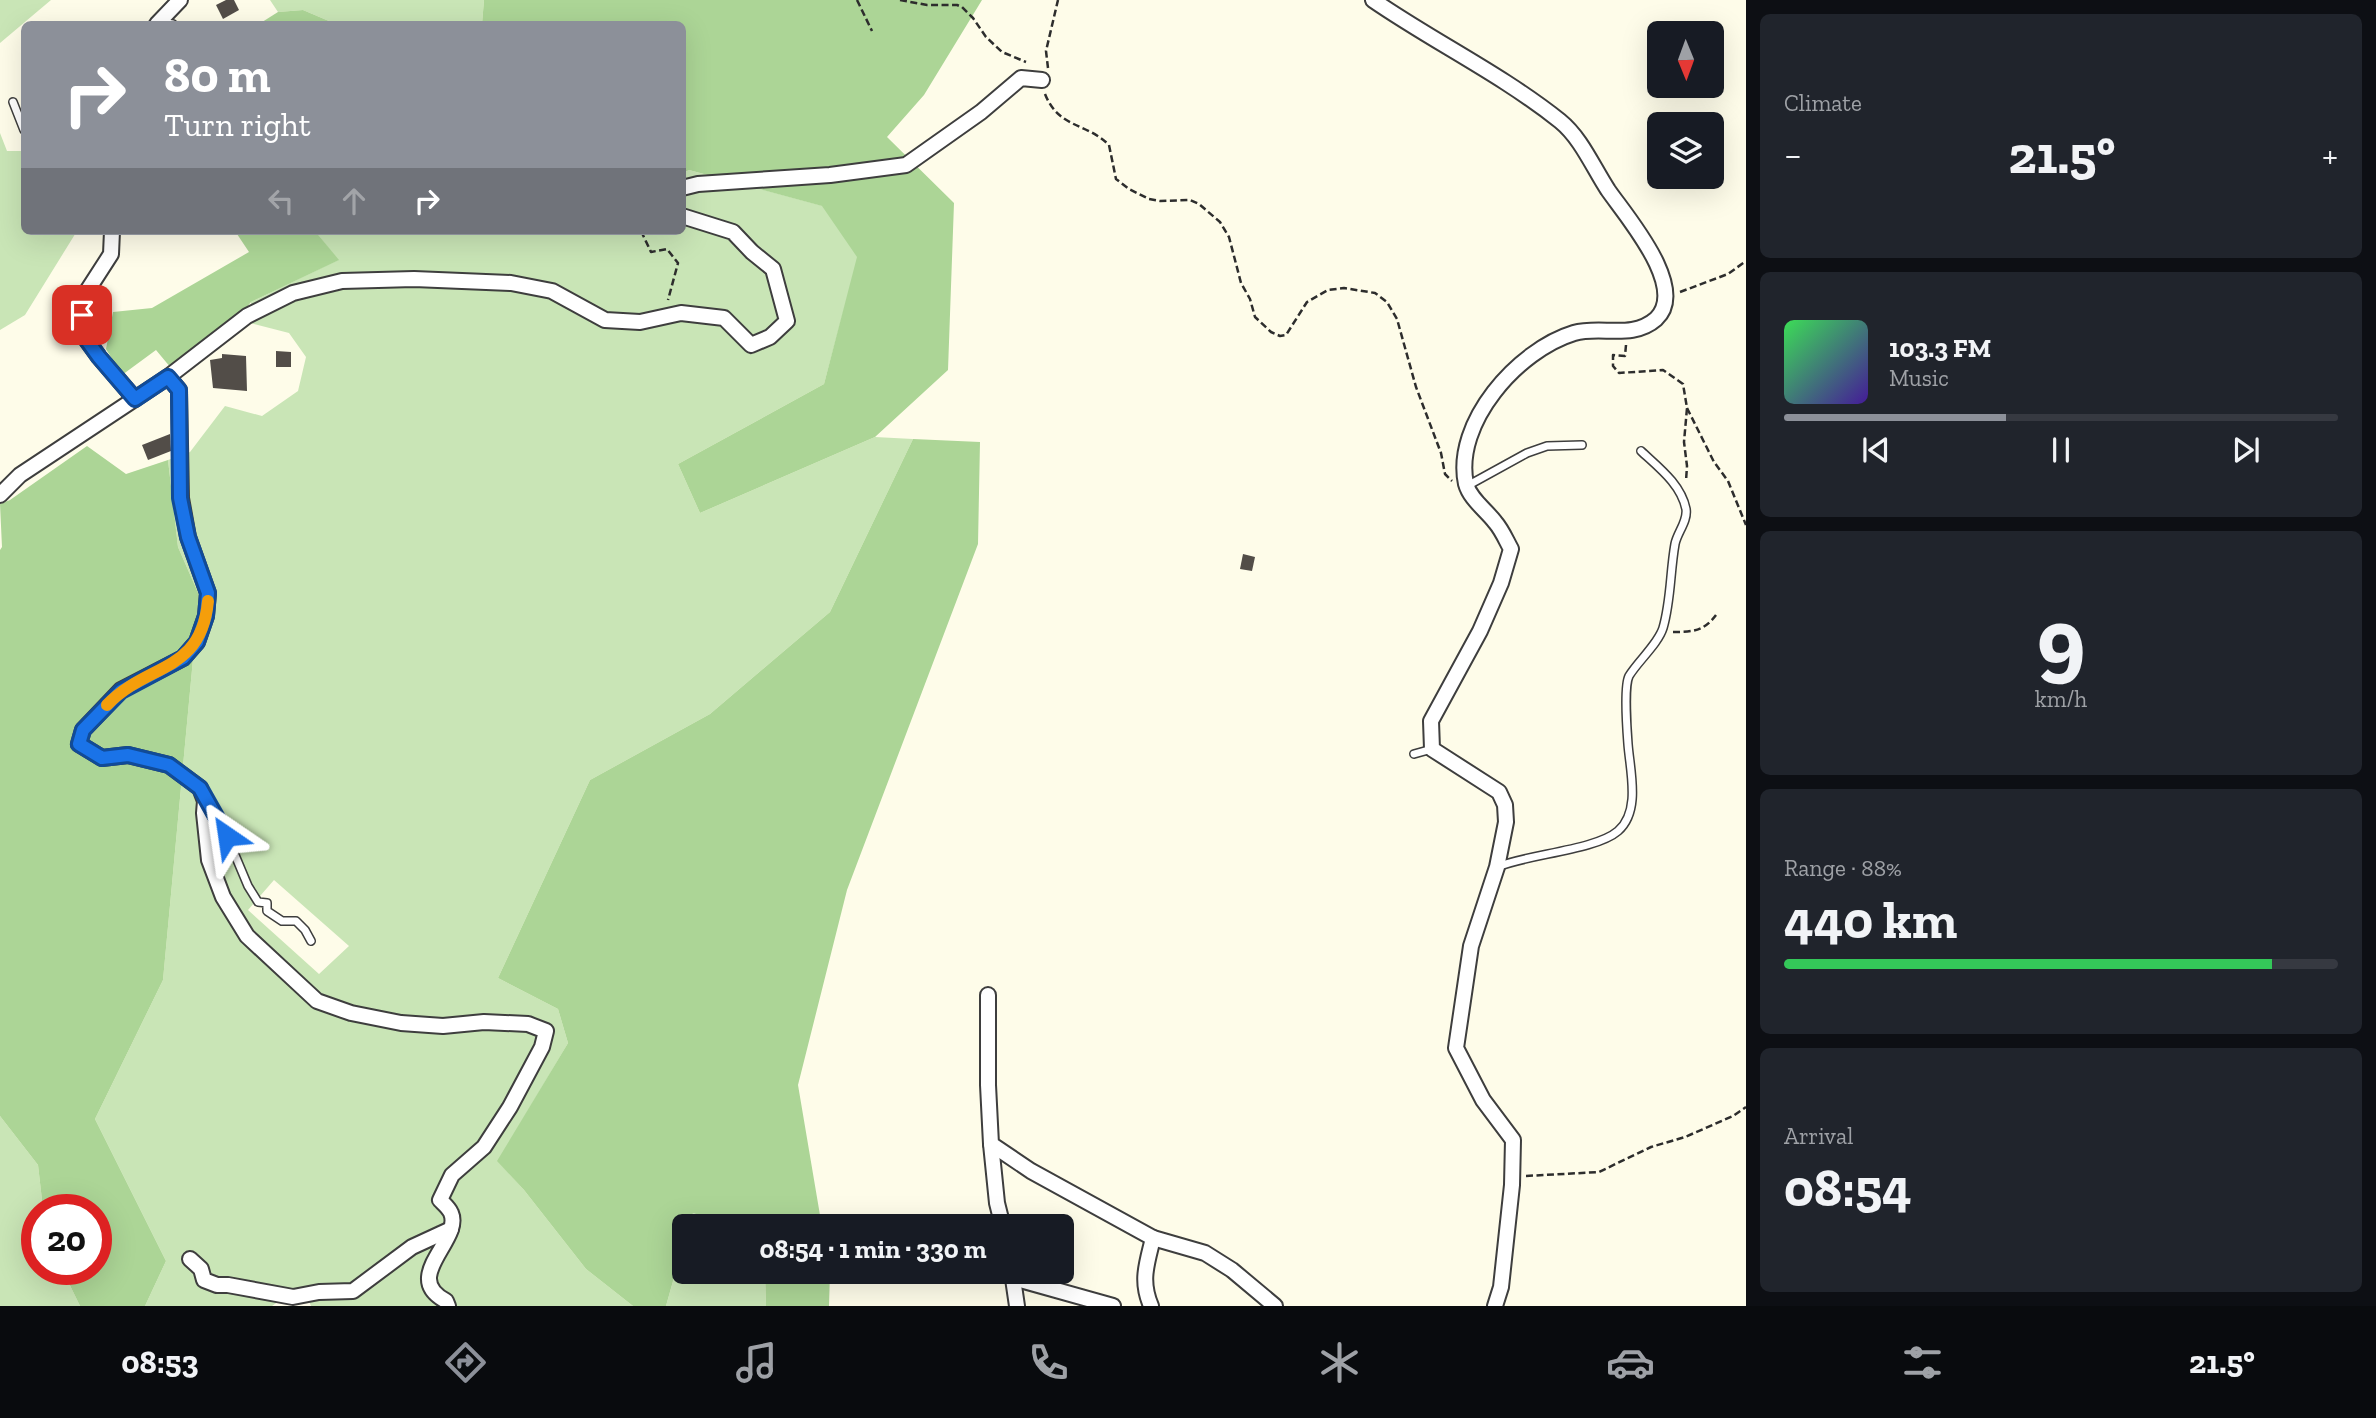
<!DOCTYPE html>
<meta charset="utf-8">
<style>
body{margin:0;font-family:"Zilla Slab",serif;background:#20242c;color:#f1f3f6;height:100vh;display:flex;flex-direction:column;font-size:26px;white-space:nowrap}
*{box-sizing:border-box;margin:0}
p{font-size:23px;color:#9ea1a6}
.icon{flex:none;width:38px;height:38px;fill:none;stroke:currentColor;stroke-width:2;stroke-linecap:round;stroke-linejoin:round}
.map{position:relative;flex:1;overflow:hidden}
.panel{display:flex;flex-direction:column;gap:14px;padding:14px;background:#0d0f14;width:630px}
.panel>*{flex:none}
.hud{position:absolute;left:21px;top:21px;width:665px;height:214px;border-radius:10px;box-shadow:0 7px 28px #0002;background:#8c9099;color:#fff;overflow:hidden}
.needle{width:46px;rotate:179deg}
.controls{position:absolute;left:1647px;top:21px;display:grid;gap:14px}
.controls a{display:grid;place-items:center;width:77px;height:77px;border-radius:10px;background:#171b24;box-shadow:0 7px 28px #0002;font-size:35px}
.speed{position:absolute;left:21px;top:1194px;display:flex;gap:14px;font-size:35px;font-weight:700;text-align:center}
.speed>*{display:grid;place-content:center;width:91px;height:91px;border-radius:50%;background:#171b24;box-shadow:0 7px 28px #0002;line-height:1}
.speed .limit{border:10px solid #d22;background:#fff;color:#111}
.pin{position:absolute;display:grid;place-items:center;width:60px;height:60px;color:#fff;margin:-30px;border-radius:14px;box-shadow:0 4px 10px #0006}
.me{position:absolute;width:77px;margin:-38px;rotate:328deg;stroke-linejoin:round;filter:drop-shadow(0 0 5px #0008)}
.turn{display:flex;align-items:center;gap:24px;height:147px;padding:0 28px;font-size:32px}
.turn .icon{width:91px;height:91px;stroke-width:2.5}
.turn b{display:block;font-size:49px;line-height:60px}
.lanes{display:flex;align-items:center;height:66px;padding:0 28px;background:#0003;justify-content:center;gap:35px;direction:ltr}
.lanes .off{opacity:.35}
.big{font-size:52px;font-weight:700;line-height:1.1}
.panel .tile{flex:1;display:flex;flex-direction:column;justify-content:center;gap:10px;min-width:0;padding:0 24px;border-radius:10px;background:#20242c}
.panel .dial{align-items:center;gap:0}
.dial b{font-size:91px;line-height:1}
.song{display:flex;align-items:center;gap:21px}
.cover{width:84px;height:84px;border-radius:10px;background:linear-gradient(135deg,hsl(130 70% 55%),hsl(260 70% 35%))}
.played{height:7px;border-radius:4px;background:linear-gradient(90deg,#8c9099 40%,#363941 40%)}
.keys{display:flex;justify-content:space-around;direction:ltr}
.heat{display:flex;justify-content:space-between;align-items:center;font-size:38px;direction:ltr}
.charge{height:10px;border-radius:5px;background:linear-gradient(90deg,#34c759 88%,#363941 0)}
.trip{position:absolute;left:672px;top:1214px;width:402px;height:70px;border-radius:10px;background:#171b24;box-shadow:0 7px 28px #0002;font-weight:700;line-height:70px;text-align:center}
.dock{display:flex;height:112px;justify-content:space-around;align-items:center;background:#090b0e;color:#9ea1a6}
.dock .icon{width:49px;height:49px}
.dock .selected{color:#8c9099}
.dock b{font-size:32px;color:#f1f3f6}
main{display:flex;flex:1;min-height:0}
.map>svg:first-child{display:block}
.green{fill:#c9e5b6;fill-rule:evenodd}
.forest{fill:#acd596}
.building{fill:#524d48}
.lines{fill:none;stroke-linecap:round;stroke-linejoin:round}
.service-casing{stroke:#3e3e3e;stroke-width:10}
.minor-casing{stroke:#3e3e3e;stroke-width:18}
.path{stroke:#2d2d2d;stroke-width:2.5;stroke-dasharray:7 3.5;stroke-linecap:butt}
.service{stroke:#fff;stroke-width:7}
.minor{stroke:#fff;stroke-width:14}
.route-casing{stroke:#114b97;stroke-width:18}
.route{stroke:#1a73e8;stroke-width:12}
.slow{stroke:#f59e0b;stroke-width:12}
</style>
<main>
<div class="map">
<svg width="1746" height="1306" viewBox="0 0 1746 1306">
<rect width="100%" height="100%" fill="#fefce9"/>
<!-- green -->
<g class="green">
<polygon points="0,0 51,0 0,43"/>
<polygon points="270,0 484,0 482,24 336,24 303,10 278,12"/>
<polygon points="0,133 7,151 24,151 24,231 77,231 25,315 0,330"/>
<path d="M689,170L823,206L858,257L824,384L678,464L700,513L875,437L913,439L830,612L710,714L590,780L498,978L558,1009L568,1043L498,1161L524,1190L586,1269L633,1306H311L308,1299L292,1292L272,1306H145L166,1261L95,1119L163,980L199,595L178,547L168,460L190,452L225,406L262,416L298,391L306,357L289,333L250,323L251,302L338,260L315,231H682L683,173ZM274,880L349,946L319,974L248,910Z"/>
<polygon points="0,1116 38,1165 43,1209 37,1209 37,1269 62,1269 80,1306 0,1306"/>
<polygon points="693,1213 733,1227 689,1227"/>
<polygon points="684,1242 684,1272 765,1272 766,1306 666,1306"/>
</g>
<!-- forest -->
<g class="forest">
<polygon points="484,0 982,0 924,95 887,137 954,203 948,370 875,437 700,513 678,464 824,384 857,257 822,206 689,170 683,173 682,24 482,24"/>
<polygon points="303,10 336,24 259,24 278,12"/>
<polygon points="235,231 315,231 339,260 251,302 244,311 171,368 156,350 122,375 106,349 113,312 152,308 249,252"/>
<polygon points="913,439 980,442 978,544 847,890 798,1085 822,1227 733,1227 693,1213 689,1227 684,1227 684,1242 666,1306 633,1306 586,1269 524,1190 497,1161 568,1043 558,1009 498,978 590,780 710,714 830,612"/>
<polygon points="87,446 126,474 168,460 178,547 199,595 163,980 95,1119 166,1261 145,1306 80,1306 62,1269 96,1269 96,1209 43,1209 38,1165 0,1116 0,550 2,547 0,504 10,500"/>
<polygon points="765,1272 830,1272 829,1306 766,1306"/>
</g>
<!-- building -->
<g class="building">
<polygon points="226,0 234,0 239,10 223,19 216,5"/>
<polygon points="276,351 291,352 291,367 276,367"/>
<polygon points="222,354 246,356 247,391 213,388 210,360 222,358"/>
<polygon points="170,434 171,451 148,460 142,445"/>
<polygon points="1243,554 1255,557 1252,571 1240,569"/>
</g>
<g class="lines">
<defs>
<g id="service">
<polyline points="160,22 173,24"/>
<polyline points="13,102 24,130"/>
<polyline points="1467,486 1527,453 1547,446 1582,445"/>
<polyline points="1414,754 1432,749"/>
<polyline points="208,804 227,836 248,886 258,902 267,903 267,911 282,921 296,921 305,930 311,941"/>
<path d="M1497,867C1529,854 1596,850 1618,831C1641,811 1630,771 1628,744C1627,731 1624,686 1629,676C1638,661 1658,644 1663,628C1671,601 1670,572 1675,544C1677,533 1688,521 1686,509C1681,484 1658,467 1641,451"/>
</g>
<g id="minor">
<path d="M1373,0C1434,42 1501,74 1560,121C1581,138 1593,167 1608,190C1626,216 1689,288 1656,319C1632,340 1601,325 1574,333C1518,350 1453,423 1466,484C1470,499 1486,510 1495,522C1502,530 1506,540 1511,549L1501,583L1480,631L1431,721L1432,749L1499,792L1505,805L1506,822L1497,867L1471,946L1456,1048L1483,1100L1513,1140L1512,1185L1501,1287L1495,1306"/>
<polyline points="157,24 180,0"/>
<polyline points="682,188 698,184 830,175 906,165 981,112 1021,78 1042,80"/>
<polyline points="112,231 111,254 82,299 81,332 99,357 135,399"/>
<path d="M168,377L179,390L181,498L188,537L208,593L206,616L197,642L183,658L121,690L83,730L79,744L102,758L128,755L169,765L200,788L205,801L204,813L209,860L223,897L247,936L317,1001L351,1013L401,1023L443,1026L484,1022L528,1024L546,1031L542,1047L510,1107L484,1147L452,1175L440,1200C444,1204 449,1208 451,1213C463,1240 400,1277 446,1301L448,1306"/>
<polyline points="0,495 20,475 168,377 247,316 293,293 342,281 414,279 511,283 552,291 605,320 640,322 681,313 724,318 751,345 770,337 787,321 773,269 752,252 733,232 682,216"/>
<path d="M988,995V1085L991,1144L1031,1171L1153,1238C1147,1264 1140,1280 1151,1306"/>
<polyline points="991,1144 997,1203 1003,1227"/>
<polyline points="1153,1238 1205,1253 1232,1270 1275,1306"/>
<polyline points="190,1259 201,1269 204,1280 217,1285 228,1285 293,1297 319,1292 353,1291 412,1247 451,1229"/>
<polyline points="1012,1272 1017,1306"/>
<polyline points="1013,1278 1113,1306"/>
</g>
</defs>
<!-- service casing -->
<use href="#service" class="service-casing"/>
<!-- minor casing -->
<use href="#minor" class="minor-casing"/>
<!-- path -->
<g class="path">
<polyline points="857,0 872,31"/>
<polyline points="900,0 927,5 957,5 962,7 973,18 986,37 1002,52 1026,62"/>
<polyline points="1048,68 1046,51 1058,0"/>
<path d="M1045,94C1059,129 1086,122 1109,145L1116,179L1129,189L1149,199L1160,201L1190,200L1199,204L1220,222L1229,237L1241,283L1250,299L1255,317L1271,332L1280,336L1286,335L1307,302L1328,290L1344,288L1375,293L1387,302L1397,319L1416,387L1441,453L1445,474L1452,481"/>
<polyline points="641,231 651,252 667,249 678,263 668,300"/>
<polyline points="1680,292 1728,274 1746,261"/>
<polyline points="1626,345 1625,356 1613,355 1613,366 1619,373 1663,370 1683,384 1687,408 1684,442 1687,466 1686,481"/>
<polyline points="1687,408 1714,462 1728,481 1746,525"/>
<path d="M1673,632C1693,632 1704,631 1716,615"/>
<polyline points="1526,1176 1599,1172 1651,1147 1685,1137 1733,1116 1746,1107"/>
</g>
<!-- service -->
<use href="#service" class="service"/>
<!-- minor -->
<use href="#minor" class="minor"/>
</g>
<g class="lines">
<defs>
<polyline id="route" points="82,315 81,332 99,357 135,399 168,377 179,390 180,498 188,537 208,593 206,616 197,642 183,658 121,691 83,730 79,744 102,758 128,755 169,765 200,788 227,836"/>
</defs>
<!-- route casing -->
<use href="#route" class="route-casing"/>
<!-- route -->
<use href="#route" class="route"/>
<!-- slow -->
<path class="slow" d="M107,705C148,662 201,674 208,601"/>
</g>
</svg>
<div class="controls">
<a><svg class="needle" viewBox="-14 -14 28 28"><path d="M0-13l5 13h-10z" fill="#e53935"/><path d="M0 13l5-13h-10z" fill="#9ea1a6"/></svg></a>
<a><svg class="icon" aria-label="layers" viewBox="0 0 24 24"><path d="M12 4l9 5-9 5-9-5zM3 14l9 5 9-5"/></svg></a>
</div>
<div class="speed"><div class="limit">20</div></div>
<div class="pin" style="left:82px;top:315px;background:#d93025"><svg class="icon" aria-label="arrive" viewBox="0 0 24 24"><path d="M6 21V4h12l-3 4 3 4H6"/></svg></div>
<svg class="me" style="left:227px;top:836px" viewBox="-20 -20 40 40"><path d="M0-17L14 15 0 8-14 15z" fill="#1a73e8" stroke="#fff" stroke-width="4"/></svg>
<div class="trip">08:54 · 1 min · 330 m</div>
<div class="hud">
<div class="turn"><svg class="icon" aria-label="right" viewBox="0 0 24 24"><path d="M7 20v-9h11M14 6l5 5-5 5"/></svg><div><b>80 m</b>Turn right</div></div>
<div class="lanes"><svg class="icon off" aria-label="left" viewBox="0 0 24 24"><path d="M17 20v-9H6M10 6l-5 5 5 5"/></svg><svg class="icon off" aria-label="ahead" viewBox="0 0 24 24"><path d="M12 20V5M6 11l6-6 6 6"/></svg><svg class="icon" aria-label="right" viewBox="0 0 24 24"><path d="M7 20v-9h11M14 6l5 5-5 5"/></svg></div>
</div>
</div>
<section class="panel">
<div class="tile"><p>Climate</p>
<div class="heat"><a>−</a><b class="big">21.5°</b><a>+</a></div>
</div>
<div class="tile">
<div class="song"><i class="cover"></i><div><b>103.3 FM</b><p>Music</p></div></div>
<div class="played"></div>
<div class="keys"><svg class="icon" aria-label="previous" viewBox="0 0 24 24"><path d="M18 5L8 12l10 7zM5 5v14"/></svg><svg class="icon" aria-label="pause" viewBox="0 0 24 24"><path d="M8 5v14M16 5v14"/></svg><svg class="icon" aria-label="next" viewBox="0 0 24 24"><path d="M6 5l10 7-10 7zM19 5v14"/></svg></div>
</div>
<div class="tile dial"><b>9</b><p>km/h</p></div>
<div class="tile"><p>Range · 88%</p><b class="big">440 km</b><div class="charge"></div></div>
<div class="tile"><p>Arrival</p><b class="big">08:54</b></div>
</section>
</main>
<nav class="dock">
<b>08:53</b>
<svg class="icon selected" aria-label="directions" viewBox="0 0 24 24"><path d="M12 3l9 9-9 9-9-9zM9 14v-3h6M13 9l2 2-2 2"/></svg>
<svg class="icon" aria-label="music" viewBox="0 0 24 24"><path d="M9 18V5l10-2v13"/><circle cx="6" cy="18" r="3"/><circle cx="16" cy="16" r="3"/></svg>
<svg class="icon" aria-label="phone" viewBox="0 0 24 24"><path d="M5 4h4l2 5-3 2q2 4 5 5l2-3 5 2v4C11 20 4 13 5 4z"/></svg>
<svg class="icon" aria-label="climate" viewBox="0 0 24 24"><path d="M12 3v18M4 7l16 10M4 17L20 7"/></svg>
<svg class="icon" aria-label="car" viewBox="0 0 24 24"><path d="M5 17H2v-5l4-1 3-4h7l3 4 3 1v5h-3M9 17h6M6 11h13"/><circle cx="7" cy="17" r="2"/><circle cx="17" cy="17" r="2"/></svg>
<svg class="icon" aria-label="filters" viewBox="0 0 24 24"><path d="M4 7h16M4 17h16"/><circle cx="9" cy="7" r="2"/><circle cx="15" cy="17" r="2"/></svg>
<b>21.5°</b>
</nav>
